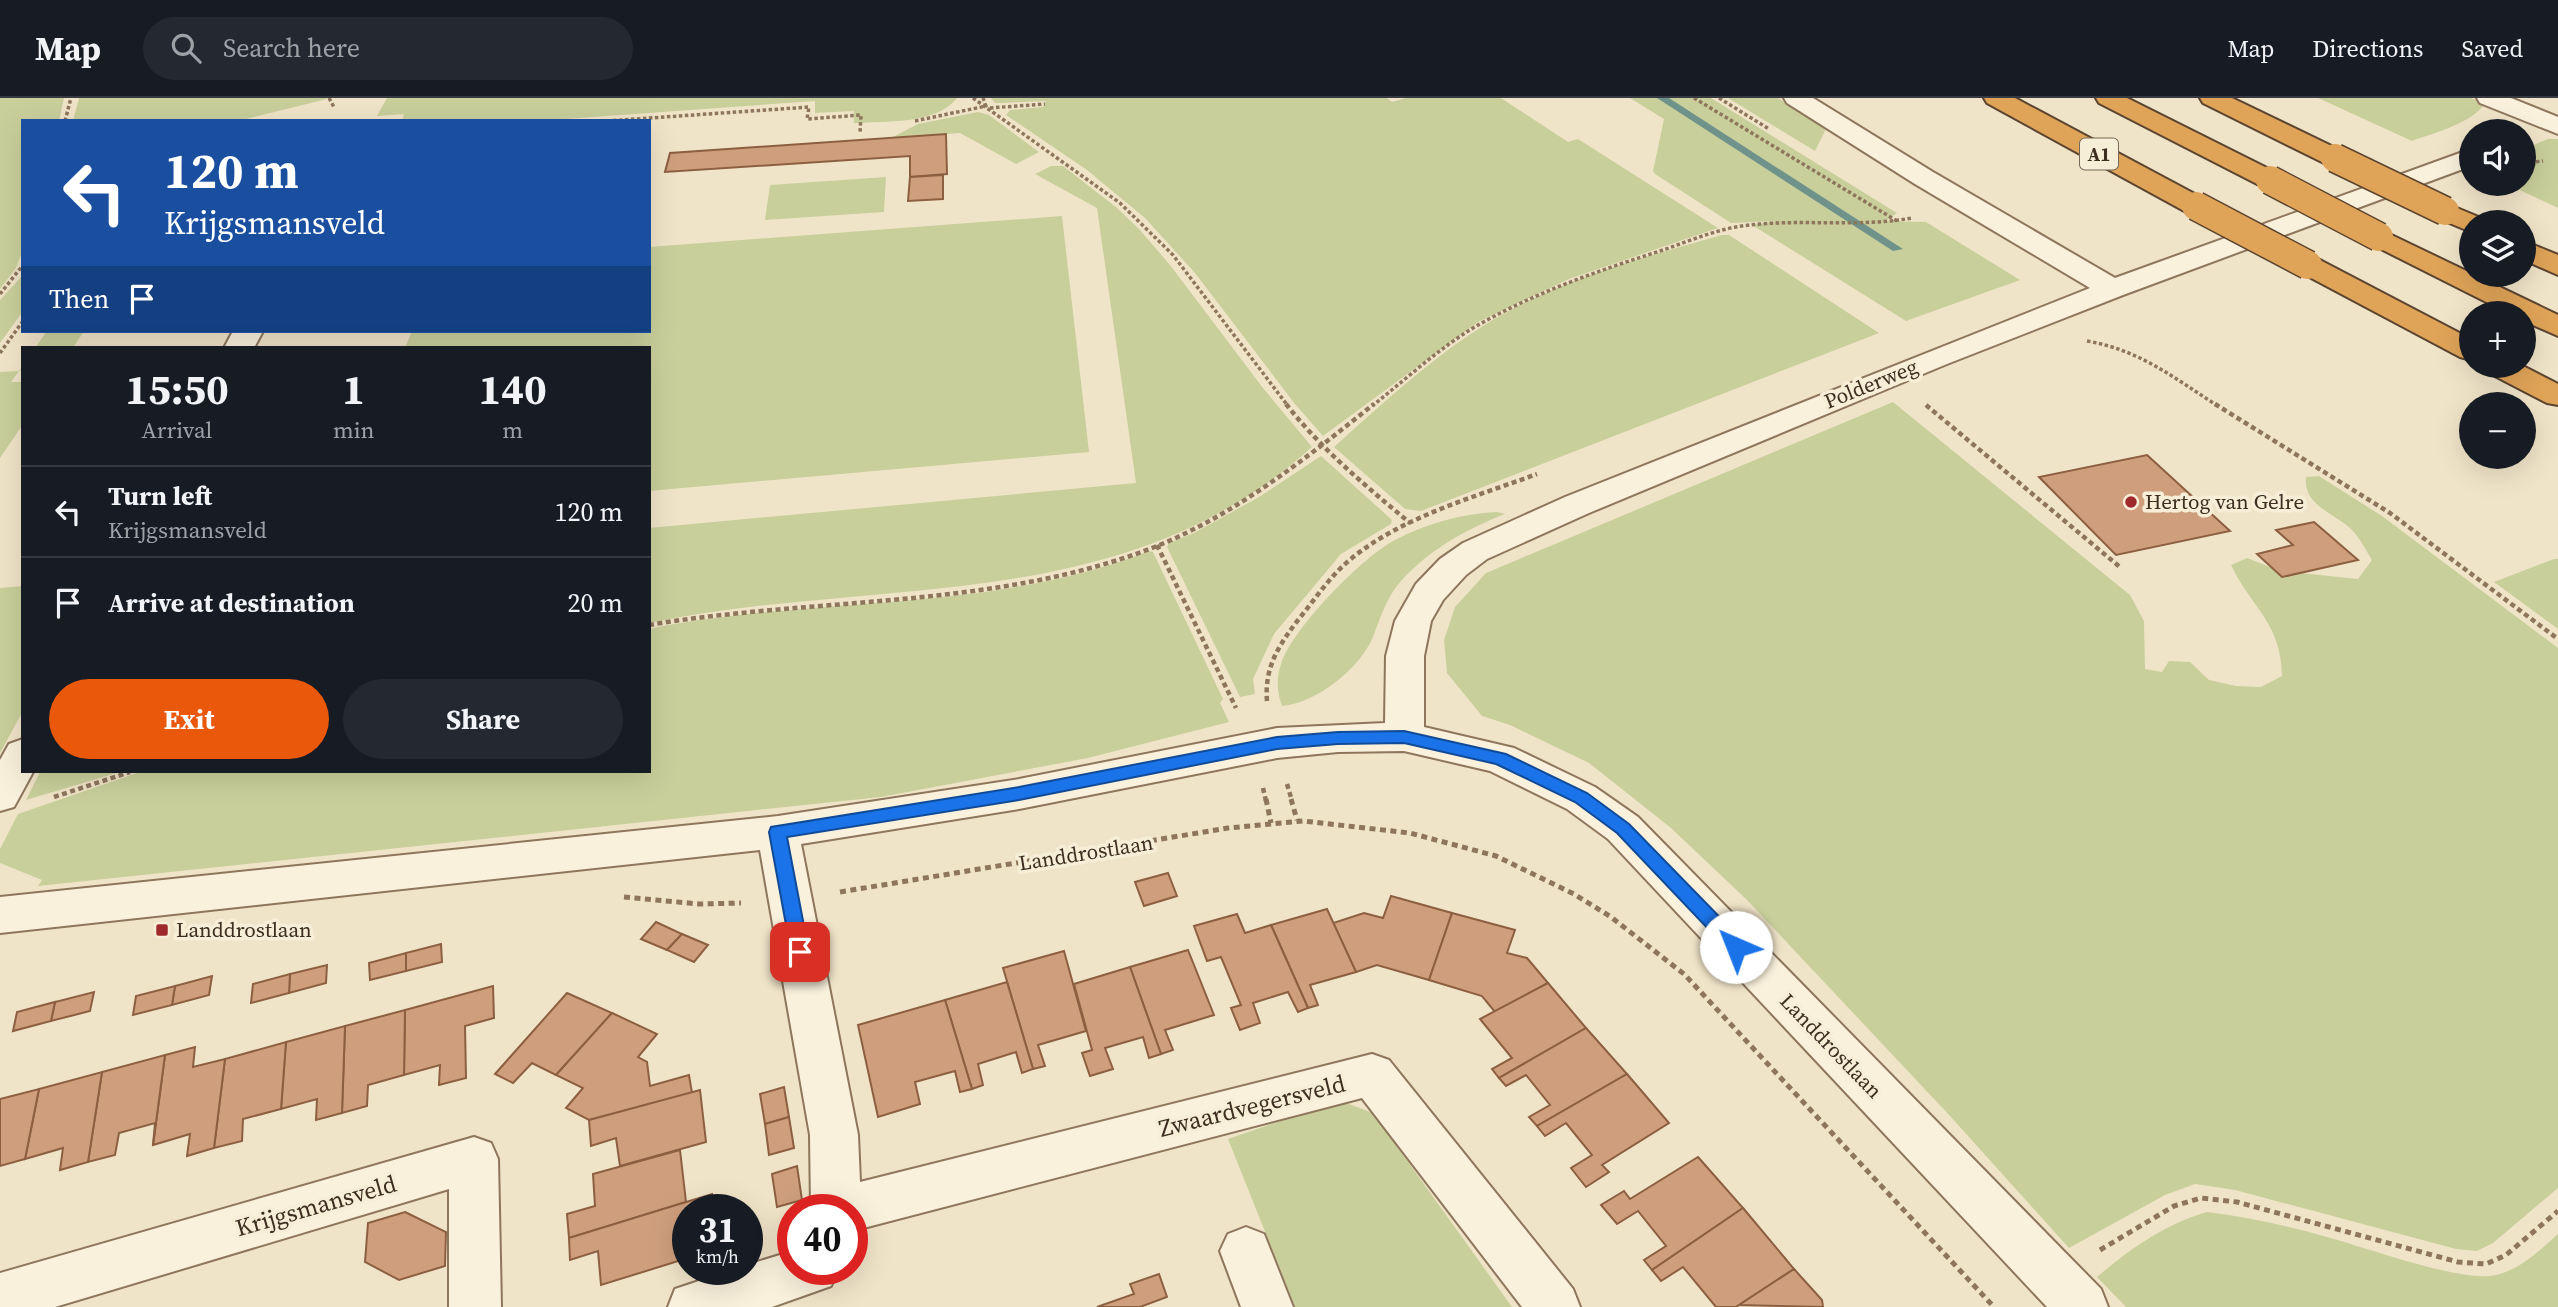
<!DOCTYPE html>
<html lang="en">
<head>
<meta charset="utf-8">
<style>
  :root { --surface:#171b24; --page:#242831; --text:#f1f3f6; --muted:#9ea1a6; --line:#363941; --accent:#ea580c }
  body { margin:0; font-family:"Source Serif 4",serif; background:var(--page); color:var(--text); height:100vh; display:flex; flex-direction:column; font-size:26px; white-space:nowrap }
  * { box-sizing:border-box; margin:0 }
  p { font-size:23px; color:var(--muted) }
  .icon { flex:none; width:38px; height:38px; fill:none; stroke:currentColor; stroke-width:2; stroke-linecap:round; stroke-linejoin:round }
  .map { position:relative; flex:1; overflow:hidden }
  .panel { position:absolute; left:21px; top:248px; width:630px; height:427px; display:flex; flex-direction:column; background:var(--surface); border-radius:0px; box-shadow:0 7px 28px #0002 }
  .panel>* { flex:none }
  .hud { position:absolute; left:21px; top:21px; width:630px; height:214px; border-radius:0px; box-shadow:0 7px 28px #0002; background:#1a4fa0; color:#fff; overflow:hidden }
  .fabs { position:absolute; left:2459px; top:21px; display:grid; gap:14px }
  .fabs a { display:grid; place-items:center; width:77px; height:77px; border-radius:50%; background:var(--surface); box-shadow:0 7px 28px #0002; font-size:35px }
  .speed { position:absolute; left:672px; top:1096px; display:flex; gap:14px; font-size:35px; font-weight:700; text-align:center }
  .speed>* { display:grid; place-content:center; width:91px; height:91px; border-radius:50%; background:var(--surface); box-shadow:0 7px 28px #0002; line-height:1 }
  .speed small { font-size:18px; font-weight:400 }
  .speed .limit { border:10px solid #d22; background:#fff; color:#111 }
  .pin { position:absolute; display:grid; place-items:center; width:60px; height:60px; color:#fff; margin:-30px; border-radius:14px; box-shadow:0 4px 10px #0006 }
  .me { position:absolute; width:77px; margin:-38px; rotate:316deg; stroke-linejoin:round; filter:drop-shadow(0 0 5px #0008) }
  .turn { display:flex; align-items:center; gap:24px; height:147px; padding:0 28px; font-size:32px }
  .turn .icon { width:91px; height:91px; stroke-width:2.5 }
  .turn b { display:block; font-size:49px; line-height:60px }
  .then { display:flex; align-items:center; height:66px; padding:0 28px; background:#0003; gap:14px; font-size:26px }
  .eta { display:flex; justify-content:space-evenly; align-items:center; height:119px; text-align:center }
  .eta b { font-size:42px; font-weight:700; line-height:49px }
  .cta { display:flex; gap:14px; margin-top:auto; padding:14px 28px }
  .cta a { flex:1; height:80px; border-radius:42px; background:var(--accent); color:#fff; font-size:28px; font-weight:700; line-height:80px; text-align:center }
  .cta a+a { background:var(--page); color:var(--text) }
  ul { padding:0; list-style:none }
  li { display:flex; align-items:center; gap:21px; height:91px; padding:0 28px; border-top:2px solid var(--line) }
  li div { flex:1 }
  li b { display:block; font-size:26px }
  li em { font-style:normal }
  header { display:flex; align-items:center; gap:42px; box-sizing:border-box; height:98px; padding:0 35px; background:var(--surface); border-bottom:2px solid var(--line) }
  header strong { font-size:33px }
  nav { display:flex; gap:38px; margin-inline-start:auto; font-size:24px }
  .search { width:490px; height:63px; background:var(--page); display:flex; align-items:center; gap:18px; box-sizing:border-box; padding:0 24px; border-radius:38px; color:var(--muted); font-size:26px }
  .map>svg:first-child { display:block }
  .green { fill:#c9cf9b }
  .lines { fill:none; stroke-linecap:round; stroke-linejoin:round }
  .stream { fill:#6f938a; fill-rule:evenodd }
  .building { fill:#cf9f7d; stroke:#8d5f41; stroke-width:2 }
  .minor-casing { stroke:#8d765c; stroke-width:4 }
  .highway-casing { stroke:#5b4430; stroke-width:4 }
  .path-far2 { stroke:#8d765c; stroke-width:3.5; stroke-dasharray:3.5 2.5; stroke-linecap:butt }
  .path-far1 { stroke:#8d765c; stroke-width:4.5; stroke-dasharray:5 3.5; stroke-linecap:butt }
  .path { stroke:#8d765c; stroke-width:5; stroke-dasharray:6 4.5; stroke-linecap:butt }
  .minor { fill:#faf1dc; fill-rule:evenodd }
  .highway { fill:#e0a458; fill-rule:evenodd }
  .highway-bridge-casing { stroke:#5b4430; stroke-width:31; stroke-linecap:butt }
  .highway-bridge { stroke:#e0a458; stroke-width:28 }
  .route { fill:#1a73e8; stroke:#114b97; stroke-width:2 }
  .poi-dot { fill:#9e2a2b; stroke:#f7eed8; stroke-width:2.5 }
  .labels { text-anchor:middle; stroke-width:7; stroke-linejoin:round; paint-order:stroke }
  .shield { fill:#f7eed8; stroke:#756857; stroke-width:2 }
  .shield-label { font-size:19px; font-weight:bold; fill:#3d2e20 }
  .street-label { font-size:21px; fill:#3d2e20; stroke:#f7eed8 }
  .poi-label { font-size:21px; fill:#3d2e20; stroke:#f7eed8; text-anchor:start }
  .near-street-label { font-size:24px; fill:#3d2e20; stroke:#f7eed8 }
</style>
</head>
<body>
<header>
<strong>Map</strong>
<div class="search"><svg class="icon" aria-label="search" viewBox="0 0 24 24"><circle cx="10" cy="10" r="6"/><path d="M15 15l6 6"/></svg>Search here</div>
<nav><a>Map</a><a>Directions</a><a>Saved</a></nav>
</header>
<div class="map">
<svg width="2558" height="1209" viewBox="0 0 2558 1209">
  <rect width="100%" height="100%" fill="#f0e4c8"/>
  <!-- green -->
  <g class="green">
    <path d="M0 0H64L59 23H23V151L16 170 0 191Z"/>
    <path d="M79 0H326L327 1 238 23H73Z"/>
    <path d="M387 0H957C936 27 885 23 854 25V13L815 15V3L537 23H402L404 16 377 18Z"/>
    <path d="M991 0H1387L1392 4 1406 0H1501L1568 44 1578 41 1718 130 1569 181 1478 224 1323 338 1295 306 1195 175 1145 120 1087 72 1006 17 1010 12 1043 9 1046 3 1000 5H995Z"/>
    <path d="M1630 0H1711L1897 115 1886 123 1926 124 2020 182 1906 223 1752 127 1776 123 1731 125 1655 76 1653 73 1664 21Z"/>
    <path d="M1728 0H1778L1826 31 1815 53Z"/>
    <path d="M2318 0H2471L2485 6C2468 27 2436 34 2412 43Z"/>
    <path d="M978 14 989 17 1039 54 1016 66 960 35 891 40 918 26Z"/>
    <path d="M2548 41H2558V110L2507 86H2524V51Z"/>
    <path d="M1051 68H1063L1116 109 1140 132 1170 167 1263 290 1312 349C1121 521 880 477 649 525V430L1136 385 1097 110 1035 76Z"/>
    <path d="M886 79 884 114 765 122 770 87Z"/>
    <path d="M1062 118 1089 354 649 393V250H405L412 233H649V149Z"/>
    <path d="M1722 137H1729L1879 235 1421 413 1405 411 1334 349C1382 306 1429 262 1483 228 1552 184 1643 159 1722 137Z"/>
    <path d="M23 177V213L0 245V202Z"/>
    <path d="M47 233H84L73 250H35Z"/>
    <path d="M23 268V272L19 273 11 284H23V326L0 360V274L19 273Z"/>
    <path d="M1893 304 2130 497 2144 523 2145 571 2162 574 2169 563 2190 564 2209 582 2236 588 2261 589 2282 578C2281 524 2252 511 2231 467L2247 460 2280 473 2358 481 2372 462C2366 452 2360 441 2353 433 2336 415 2303 409 2306 379L2319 378 2382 418 2558 550V1090L2493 1145 2477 1153 2456 1151 2235 1092 2195 1086 2165 1097 2069 1150 1950 1018 1747 802 1671 730 1589 665 1510 627 1482 618 1447 575 1444 542 1455 509 1486 475Z"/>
    <path d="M1321 358 1392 422 1391 426 1341 456 1274 536 1253 581 1255 596 1240 599 1167 449 1169 445 1194 435 1259 399Z"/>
    <path d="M1497 414 1505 416C1467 431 1430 451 1402 482 1387 498 1381 518 1373 539 1360 570 1317 605 1282 608 1277 594 1276 580 1281 566 1292 531 1362 459 1395 442 1427 425 1461 416 1497 414Z"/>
    <path d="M1149 453 1153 454 1223 601 1220 605 1229 624 1088 660 881 699 38 788 42 782 0 765V751L18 716 140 674H649V531C814 497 991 516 1149 453Z"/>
    <path d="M2554 461H2558V531L2494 484Z"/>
    <path d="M23 488V613L0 655V490Z"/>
    <path d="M40 674H120L26 702Z"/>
    <path d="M1346 1005 1373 1015 1512 1209H1295L1228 1041 1291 1019Z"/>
    <path d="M2207 1114C2250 1119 2292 1129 2334 1141 2370 1151 2463 1185 2496 1177 2521 1171 2539 1153 2558 1136V1209H2126L2097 1179C2130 1151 2165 1126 2207 1114Z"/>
  </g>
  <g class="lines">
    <!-- stream -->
    <path class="stream" d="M1657 0H1669L1903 151 1893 153Z"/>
  </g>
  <!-- building -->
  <g class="building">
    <path d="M946 36 947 76 910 79V58L665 74 670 55Z"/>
    <path d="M943 77V101L908 103 910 79Z"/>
    <path d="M2147 357 2230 433 2116 457 2039 379Z"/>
    <path d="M2314 424 2358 462 2282 479 2257 456 2293 447 2276 432Z"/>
    <path d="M1168 775 1177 798 1144 808 1135 784Z"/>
    <path d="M1391 798 1452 815 1429 882 1377 867 1356 874 1333 825 1364 815 1383 820Z"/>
    <path d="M1327 811 1356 874 1310 887 1318 907 1308 910 1271 827Z"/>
    <path d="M1452 815 1515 832 1507 855 1527 860 1548 885 1495 914 1482 898 1429 882Z"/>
    <path d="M1237 816 1245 835 1271 827 1308 910 1298 914 1288 894 1253 905 1260 925 1240 932 1231 910 1241 907 1221 859 1207 863 1194 828Z"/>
    <path d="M656 824 682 836 667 852 641 841Z"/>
    <path d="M682 836 708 847 694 864 667 852Z"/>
    <path d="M441 846 442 864 406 873V855Z"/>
    <path d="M1188 852 1214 917 1165 932 1173 952 1161 956 1130 869Z"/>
    <path d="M1064 853 1086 933 1038 947 1045 968 1033 971 1003 870Z"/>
    <path d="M406 855V873L370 882 369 865Z"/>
    <path d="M327 867 326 885 289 895 290 876Z"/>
    <path d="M1130 869 1161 956 1149 960 1143 939 1105 950 1113 971 1090 978 1082 955 1092 952 1074 886Z"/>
    <path d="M290 876 289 895 251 905 253 886Z"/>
    <path d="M212 878 209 897 172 907 175 888Z"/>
    <path d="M1007 884 1033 971 1022 975 1016 954 978 966 983 987 972 991 945 902Z"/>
    <path d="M1548 885 1586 930 1499 980 1492 971 1512 960 1480 921Z"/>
    <path d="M175 888 172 907 133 917 136 898Z"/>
    <path d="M493 888 494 920 465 928 466 980 439 987 440 967 404 977 405 912Z"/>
    <path d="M94 894 90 913 51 923 55 904Z"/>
    <path d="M567 895 612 915 556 977 532 965 513 985 495 976Z"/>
    <path d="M945 902 972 991 960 994 955 973 915 984 920 1006 878 1019 858 927Z"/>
    <path d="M55 904 51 923 13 933 17 914Z"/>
    <path d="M405 912 404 977 368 987 367 1008 342 1015 345 928Z"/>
    <path d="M612 915 657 936 638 959 647 964 650 988 689 977 692 995 589 1022 566 1010 583 990 556 977Z"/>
    <path d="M345 928 342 1015 316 1022 317 1001 281 1011 286 944Z"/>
    <path d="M1586 930 1627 976 1537 1028 1529 1019 1550 1007 1526 977 1506 988 1499 980Z"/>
    <path d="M286 944 281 1011 243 1021 242 1043 214 1050 225 961Z"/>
    <path d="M195 949 193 969 225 961 214 1050 187 1058 190 1036 153 1047 165 957Z"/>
    <path d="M165 957 153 1047 155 1025 119 1035 115 1057 88 1064 102 974Z"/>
    <path d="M102 974 88 1064 60 1072 63 1050 25 1061 39 991Z"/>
    <path d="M1627 976 1669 1025 1602 1067 1609 1074 1586 1089 1571 1070 1592 1057 1566 1025 1545 1038 1537 1028Z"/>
    <path d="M784 989 789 1019 765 1026 760 996Z"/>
    <path d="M39 991 25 1061 0 1068V1001Z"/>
    <path d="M700 992 706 1044 620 1068 616 1040 591 1048 589 1022Z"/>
    <path d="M789 1019 794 1050 769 1057 765 1026Z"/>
    <path d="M680 1052 686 1104 569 1140 567 1116 595 1108 593 1076Z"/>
    <path d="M1698 1059 1743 1110 1652 1172 1644 1162 1666 1148 1638 1113 1617 1126 1601 1107 1624 1093 1630 1101Z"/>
    <path d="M797 1068 802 1102 777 1109 772 1076Z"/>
    <path d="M712 1096 714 1111H688V1160L601 1187 598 1153 570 1162 569 1140Z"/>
    <path d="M1743 1110 1794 1171 1736 1209H1716L1683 1169 1661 1183 1652 1172Z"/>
    <path d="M405 1114 446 1134 445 1168 399 1182 365 1164 368 1125Z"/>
    <path d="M1794 1171 1822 1202 1823 1209 1739 1207Z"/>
    <path d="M1159 1176 1167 1199 1140 1209H1097L1134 1196 1130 1186Z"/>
  </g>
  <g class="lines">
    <!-- minor casing -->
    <g class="minor-casing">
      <g id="minor">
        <path d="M1784 0H1813L1933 74 2115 180 2471 51V68L2123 197 1947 266 1589 415 1487 461 1466 477 1443 502 1431 523 1424 558V629L1514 650 1595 689 1638 719 2101 1191 2108 1209H2047L1608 741 1567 711 1490 673 1404 653 1338 654 1277 660 1019 711 801 746 858 1037 860 1084 1372 956 1389 962 1573 1191 1580 1209H1522L1362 1000 852 1133V1111H811L810 1037 760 752 0 835V799L778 718 1019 681 1277 630 1385 625 1386 558 1395 523 1416 486 1440 461 1463 445 1565 399 2090 190 1915 86 1787 5Z"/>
        <path d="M2477 0H2511L2558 19V36L2480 5Z"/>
        <path d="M233 233H263L254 250H224Z"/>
        <path d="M23 641V674H33L14 709 0 713V662L9 646Z"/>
        <path d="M474 1039 491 1045 498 1061 501 1209H449V1091L55 1209H0V1175Z"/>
        <path d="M1246 1129 1264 1136 1293 1209H1241L1220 1153 1228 1136Z"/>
        <path d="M793 1153V1171H839L831 1188 772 1209H668L675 1191 735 1171H747V1167Z"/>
      </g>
    </g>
    <!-- highway casing -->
    <g class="highway-casing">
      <g id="highway">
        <path d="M1984 0H2015L2206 102 2210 108 2206 114 2196 116 2186 114 1987 5Z"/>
        <path d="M2096 0H2127L2279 76 2283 82 2279 88 2270 90 2261 88 2099 5Z"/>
        <path d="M2200 0H2232L2344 54 2348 60 2344 66 2335 68 2326 66 2203 5Z"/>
        <path d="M2445 105 2481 120 2484 124H2471V134L2435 119 2431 113 2435 107Z"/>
        <path d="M2379 131 2558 217V238L2524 223V215H2508L2369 145 2365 139 2369 133Z"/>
        <path d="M2524 143 2558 157V177L2524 162Z"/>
        <path d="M2308 158 2318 161 2471 241V262L2460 259 2298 173 2294 167 2298 161Z"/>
        <path d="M2485 268H2523L2558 286V307L2547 305 2489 275Z"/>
      </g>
    </g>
    <!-- path-far2 -->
    <g class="path-far2">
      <path d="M329 0 334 9"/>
      <path d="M973 0 1120 105 1173 157 1288 308"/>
      <path d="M1694 0 1897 123"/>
      <path d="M1719 0 1769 31"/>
      <path d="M990 10 1045 6"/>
      <path d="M65 23 71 0"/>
      <path d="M607 23 809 9 807 21 861 17 860 35"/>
      <path d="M915 23 986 8 983 0"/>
      <path d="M2524 65 2543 63"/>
      <path d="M0 196 23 167"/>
      <path d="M2087 243C2140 252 2174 280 2218 308"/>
      <path d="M0 255 23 223"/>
      <path d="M1372 308C1405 282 1437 252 1473 230 1531 196 1597 173 1660 153 1687 144 1714 132 1742 128 1798 120 1855 130 1912 120"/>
    </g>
    <!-- path-far1 -->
    <g class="path-far1">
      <path d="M1286 306C1322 352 1366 388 1410 425"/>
      <path d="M2215 306 2390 415 2558 541"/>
      <path d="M1926 307 2121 470"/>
      <path d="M1157 447 1236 610"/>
      <path d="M649 527C815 499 994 511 1152 450 1234 418 1305 361 1374 306"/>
      <path d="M1267 603C1264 567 1281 544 1302 517 1318 497 1332 476 1352 460 1404 418 1475 399 1537 376"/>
      <path d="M1287 686 1292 703"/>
      <path d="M1263 690 1266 703"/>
      <path d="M54 699 130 674"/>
    </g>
    <!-- path -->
    <g class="path">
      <path d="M1266 701 1271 725"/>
      <path d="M1291 701 1297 722"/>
      <path d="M840 794 1228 730 1303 723 1410 735 1496 758 1574 796 1611 819 1684 876 1994 1209"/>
      <path d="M624 799 699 806 741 805"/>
      <path d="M2100 1152 2174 1108 2201 1100 2237 1104 2458 1164 2486 1166 2506 1157 2558 1113"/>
    </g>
    <!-- minor -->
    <use href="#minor" class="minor"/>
    <!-- highway -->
    <use href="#highway" class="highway"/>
    <!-- highway-bridge casing -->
    <g class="highway-bridge-casing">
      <g id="highway-bridge">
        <path d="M2335 60 2445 113"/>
        <path d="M2270 82 2379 139"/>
        <path d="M2196 108 2308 167"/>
      </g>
    </g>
    <!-- highway-bridge -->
    <use href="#highway-bridge" class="highway-bridge"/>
  </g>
  <!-- route -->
  <path class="route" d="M1404 633 1506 656 1587 695 1629 726 1743 843 1745 849 1743 854 1736 856 1730 854 1617 735 1575 704 1496 666 1404 645 1338 646 1277 651 1019 702 787 739 809 854 806 860 800 862 793 860 791 854 769 734 771 729 1019 689 1277 639 1338 634Z"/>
  <!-- markers -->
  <g class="poi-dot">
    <circle cx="2131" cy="404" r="7"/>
    <rect x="155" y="825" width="14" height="14" rx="3.5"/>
  </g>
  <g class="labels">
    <!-- shield labels -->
    <rect class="shield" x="2080" y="40.5" width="38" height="31" rx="5"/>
    <g class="shield-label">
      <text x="2099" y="63">A1</text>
    </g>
    <!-- street labels -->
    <g class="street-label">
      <text transform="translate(1871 286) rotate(-22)" y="7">Polderweg</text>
      <text transform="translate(1086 755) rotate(-9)" y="7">Landdrostlaan</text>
      <text transform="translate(1831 948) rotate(46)" y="7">Landdrostlaan</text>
    </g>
    <!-- poi labels -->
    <g class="poi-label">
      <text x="2145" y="411">Hertog van Gelre</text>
      <text x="176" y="839">Landdrostlaan</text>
    </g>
    <!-- near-street labels -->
    <g class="near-street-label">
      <text transform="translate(1252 1008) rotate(-14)" y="8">Zwaardvegersveld</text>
      <text transform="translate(316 1108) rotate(-16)" y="8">Krijgsmansveld</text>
    </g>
  </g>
</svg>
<div class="fabs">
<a><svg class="icon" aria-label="sound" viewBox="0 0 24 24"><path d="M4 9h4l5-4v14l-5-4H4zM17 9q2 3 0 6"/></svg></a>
<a><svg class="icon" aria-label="layers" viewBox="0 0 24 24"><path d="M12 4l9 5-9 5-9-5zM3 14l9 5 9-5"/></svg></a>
<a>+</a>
<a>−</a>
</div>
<div class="speed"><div>31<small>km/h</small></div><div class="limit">40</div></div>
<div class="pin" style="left:800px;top:854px;background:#d93025"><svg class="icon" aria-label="arrive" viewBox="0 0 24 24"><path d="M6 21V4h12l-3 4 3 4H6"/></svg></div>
<svg class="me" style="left:1736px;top:849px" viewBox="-20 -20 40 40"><circle r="19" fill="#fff"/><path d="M0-13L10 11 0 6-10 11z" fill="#1a73e8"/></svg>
<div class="hud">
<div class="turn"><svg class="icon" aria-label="left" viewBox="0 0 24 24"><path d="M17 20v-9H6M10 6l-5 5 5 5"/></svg><div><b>120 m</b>Krijgsmansveld</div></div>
<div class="then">Then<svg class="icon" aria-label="arrive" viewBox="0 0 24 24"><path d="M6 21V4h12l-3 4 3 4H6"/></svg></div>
</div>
<section class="panel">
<div class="eta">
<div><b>15:50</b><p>Arrival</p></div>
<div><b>1</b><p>min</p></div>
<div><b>140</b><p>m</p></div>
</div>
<ul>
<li><svg class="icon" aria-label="left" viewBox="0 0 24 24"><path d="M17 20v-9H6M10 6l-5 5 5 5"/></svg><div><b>Turn left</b><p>Krijgsmansveld</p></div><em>120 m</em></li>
<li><svg class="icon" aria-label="arrive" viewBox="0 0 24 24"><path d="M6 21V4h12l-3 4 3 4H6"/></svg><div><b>Arrive at destination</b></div><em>20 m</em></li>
</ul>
<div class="cta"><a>Exit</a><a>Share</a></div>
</section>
</div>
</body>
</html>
